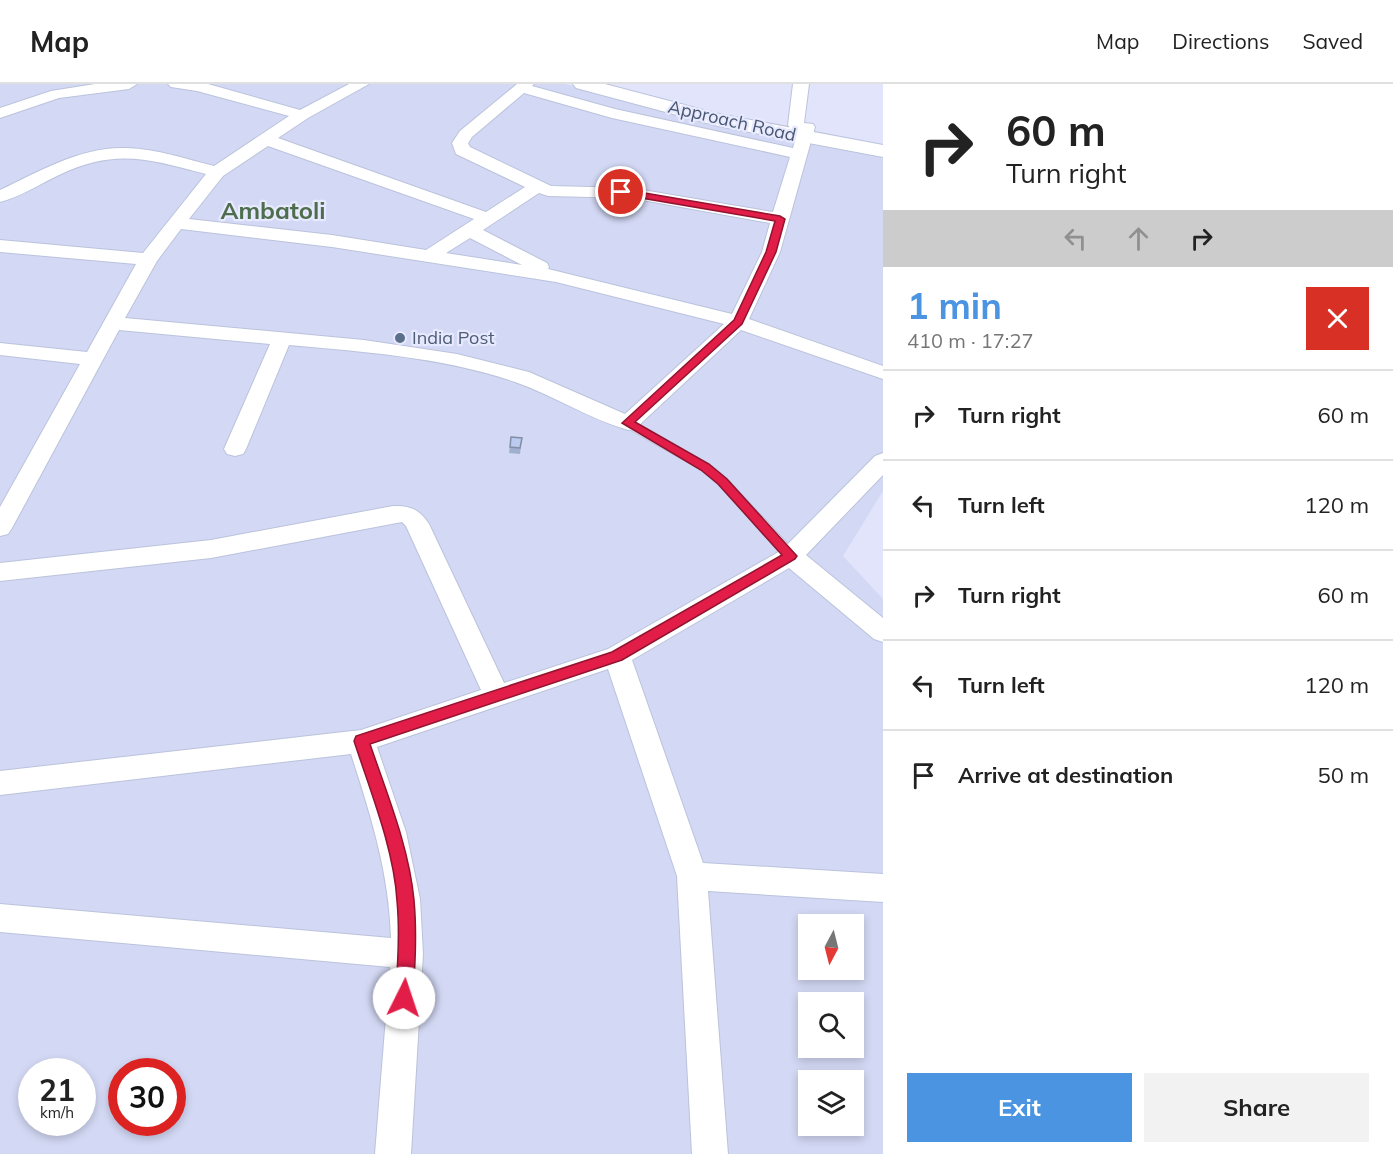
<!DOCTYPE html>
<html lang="en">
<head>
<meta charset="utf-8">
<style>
  :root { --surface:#fff; --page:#f2f2f2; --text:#222; --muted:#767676; --line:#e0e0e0; --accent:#4a94e1 }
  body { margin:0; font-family:Mulish,sans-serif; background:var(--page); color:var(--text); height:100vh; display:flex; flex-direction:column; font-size:22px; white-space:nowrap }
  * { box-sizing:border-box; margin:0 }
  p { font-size:20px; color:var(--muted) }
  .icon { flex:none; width:33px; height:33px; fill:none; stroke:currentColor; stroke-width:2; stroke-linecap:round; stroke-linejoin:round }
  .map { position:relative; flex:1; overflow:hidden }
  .sheet { display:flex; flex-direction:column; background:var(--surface); width:510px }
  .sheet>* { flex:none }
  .top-card { background:#fff; color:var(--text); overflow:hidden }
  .needle { width:39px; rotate:187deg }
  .buttons { position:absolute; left:798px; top:830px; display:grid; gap:12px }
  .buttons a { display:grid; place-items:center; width:66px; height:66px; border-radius:0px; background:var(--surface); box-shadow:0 3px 9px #0003; font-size:30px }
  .speed { position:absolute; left:18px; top:974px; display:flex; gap:12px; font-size:30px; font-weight:700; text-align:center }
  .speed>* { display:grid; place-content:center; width:78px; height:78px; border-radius:50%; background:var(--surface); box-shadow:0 3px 9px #0003; line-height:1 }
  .speed small { font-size:15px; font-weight:400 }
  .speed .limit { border:9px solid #d22; background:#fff; color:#111 }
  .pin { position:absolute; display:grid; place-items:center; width:51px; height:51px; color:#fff; margin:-26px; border:3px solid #fff; border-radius:50%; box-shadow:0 2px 6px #0007 }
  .me { position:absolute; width:66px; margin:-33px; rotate:4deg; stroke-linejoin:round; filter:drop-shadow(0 0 4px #0008) }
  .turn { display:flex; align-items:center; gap:21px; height:126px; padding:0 24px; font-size:27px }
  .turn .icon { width:78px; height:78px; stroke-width:2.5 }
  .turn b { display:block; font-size:42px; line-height:51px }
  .lanes { display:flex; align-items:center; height:57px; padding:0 24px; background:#0003; justify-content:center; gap:30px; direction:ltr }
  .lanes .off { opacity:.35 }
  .round { display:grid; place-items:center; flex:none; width:63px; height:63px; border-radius:0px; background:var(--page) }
  .summary { display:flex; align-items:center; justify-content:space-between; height:102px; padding:0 24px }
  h1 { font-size:36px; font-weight:700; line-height:45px; color:var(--accent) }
  .cta { display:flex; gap:12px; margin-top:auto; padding:12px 24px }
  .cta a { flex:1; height:69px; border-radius:0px; background:var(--accent); color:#fff; font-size:24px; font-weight:700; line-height:69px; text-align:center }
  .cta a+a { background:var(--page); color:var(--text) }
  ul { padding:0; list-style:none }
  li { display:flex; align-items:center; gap:18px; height:90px; padding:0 24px; border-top:2px solid var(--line) }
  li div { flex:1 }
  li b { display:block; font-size:22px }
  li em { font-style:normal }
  header { display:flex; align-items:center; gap:36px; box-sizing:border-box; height:84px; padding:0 30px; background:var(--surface); border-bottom:2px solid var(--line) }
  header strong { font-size:28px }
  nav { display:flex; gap:33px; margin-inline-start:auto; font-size:21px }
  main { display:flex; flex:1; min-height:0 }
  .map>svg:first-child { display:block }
  .residential { fill:#d3d8f4; fill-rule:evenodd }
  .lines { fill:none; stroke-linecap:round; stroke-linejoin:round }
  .service-casing { stroke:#bbc3dc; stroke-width:2 }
  .minor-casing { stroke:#bbc3dc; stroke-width:2 }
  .tertiary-casing { stroke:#bbc3dc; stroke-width:2 }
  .service { fill:#fff; fill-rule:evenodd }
  .minor { fill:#fff; fill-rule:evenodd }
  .tertiary { fill:#fff; fill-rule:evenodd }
  .wall { fill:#a0afce }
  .building { fill:#bacbef; stroke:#828ea7; stroke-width:1.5 }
  .route { fill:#e11d48; stroke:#92132f; stroke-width:1.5 }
  .service-dot { fill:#5c6f8a; stroke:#e7e9fe; stroke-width:2 }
  .labels { text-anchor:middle; stroke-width:4.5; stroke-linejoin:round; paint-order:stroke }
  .far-street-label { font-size:18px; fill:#495771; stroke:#e7e9fe }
  .far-service-label { font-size:18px; fill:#4e5e75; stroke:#e7e9fe; text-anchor:start }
  .far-district-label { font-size:24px; font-weight:bold; fill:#4d6d4c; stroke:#e7e9fe }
</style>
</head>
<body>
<header>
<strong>Map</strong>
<nav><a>Map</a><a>Directions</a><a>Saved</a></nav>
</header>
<main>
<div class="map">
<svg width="883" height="1070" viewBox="0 0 883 1070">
  <rect width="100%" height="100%" fill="#e1e4fb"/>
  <!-- residential -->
  <path class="residential" d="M0 0H565L727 41 883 68V407L843 472 883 515V1070H0ZM808 840H854V885H808ZM808 918H854V963H808ZM32 987H82V1038H32ZM122 987H172V1038H122ZM808 996H854V1041H808Z"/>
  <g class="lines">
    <!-- service casing -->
    <g class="service-casing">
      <path id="service" d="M628 335 709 380 726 394 796 469 797 472 796 475H786L718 400 701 386 624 342 622 339Z"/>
    </g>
    <!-- minor casing -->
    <g class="minor-casing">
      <g id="minor">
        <path d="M95 0H137L129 5 59 14 0 34V24L51 7Z"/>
        <path d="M168 0H208L300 26 349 0H369L308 34 278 54 486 128 525 103 456 70 452 59 460 47 517 0H534L532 2 615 25 793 64 798 45 790 44 788 41 793 0H809L804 39 813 40 815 43 780 168 749 235 883 282V295L741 246 636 344 628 346C589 335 553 311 515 298 443 273 364 268 289 261L246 365 243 370 235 372 227 370 224 365 270 260 119 246 12 444 8 450 0 452V423L80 280 0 271V259L87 268 136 180 0 168V156L143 169 206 90C148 75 116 64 59 91 40 100 20 113 0 118V106C40 87 82 62 127 64 157 65 186 75 214 82L289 32 197 7 171 3ZM524 9 612 34 790 73 773 128 631 104 551 102 470 63 468 59 472 53ZM268 62 474 135 426 166 332 151 189 135 223 92ZM539 109 548 112 631 114 770 139 762 168 732 230 548 185 549 183 547 179 483 146ZM181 145 332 163 556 198 724 240 625 330 529 288 457 270 364 256 125 234 157 177ZM470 154 522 181 446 169Z"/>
        <path d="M883 369V391L806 471 883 534V558L874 555 789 484 632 576 703 779 883 790V818L708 807 728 1070H692L677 792 608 585 377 663 406 748 420 815 423 870 411 1070H375L390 883 0 848V820L391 854C389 788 371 732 351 670L0 711V687L361 646 481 606 406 442 402 438 211 474 0 497V479L211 456 393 422C410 421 420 426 429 440L504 599 608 565 782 466 875 372Z"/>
      </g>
    </g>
    <!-- tertiary casing -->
    <g class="tertiary-casing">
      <path id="tertiary" d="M573 0H605L719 30 883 61V73L718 42 576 4Z"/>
    </g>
    <!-- service -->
    <use href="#service" class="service"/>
    <!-- minor -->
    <use href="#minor" class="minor"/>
    <!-- tertiary -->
    <use href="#tertiary" class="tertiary"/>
  </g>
  <!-- wall -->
  <path class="wall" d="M511 353 522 354 520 370 509 369Z"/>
  <!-- building -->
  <path class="building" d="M511 353 522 354 520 364 510 363Z"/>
  <!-- route -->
  <path class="route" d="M621 105 780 132 785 135 776 168 742 240 635 338 709 380 727 395 797 472 795 475 622 576 370 660C387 710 409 763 414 816 417 849 415 882 413 914L410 920 404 923 398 920 395 914C398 882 400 849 397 817 394 765 370 706 354 657L356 652 612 568 782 471 718 400 701 386 622 339 734 236 766 168 775 137 618 110V106Z"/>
  <!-- markers -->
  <circle class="service-dot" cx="400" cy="254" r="6"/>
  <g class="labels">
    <!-- far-street labels -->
    <g class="far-street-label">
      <text transform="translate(732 37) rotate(13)" y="6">Approach Road</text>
    </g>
    <!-- far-service labels -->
    <g class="far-service-label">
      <text x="412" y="260">India Post</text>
    </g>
    <!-- far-district labels -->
    <g class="far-district-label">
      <text x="273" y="135">Ambatoli</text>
    </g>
  </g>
</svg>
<div class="buttons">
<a><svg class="needle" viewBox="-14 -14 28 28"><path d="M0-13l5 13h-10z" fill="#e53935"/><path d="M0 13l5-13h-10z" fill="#767676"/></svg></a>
<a><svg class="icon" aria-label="search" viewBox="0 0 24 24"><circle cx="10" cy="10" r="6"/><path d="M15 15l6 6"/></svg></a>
<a><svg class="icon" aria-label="layers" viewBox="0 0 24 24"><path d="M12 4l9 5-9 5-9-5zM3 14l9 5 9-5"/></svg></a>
</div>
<div class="speed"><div>21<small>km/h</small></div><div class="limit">30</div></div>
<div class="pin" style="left:621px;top:108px;background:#d93025"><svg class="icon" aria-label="arrive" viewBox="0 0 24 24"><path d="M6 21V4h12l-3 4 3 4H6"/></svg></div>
<svg class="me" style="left:404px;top:914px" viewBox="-20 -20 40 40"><circle r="19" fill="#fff"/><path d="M0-13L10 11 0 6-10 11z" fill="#e11d48"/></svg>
</div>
<section class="sheet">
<div class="top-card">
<div class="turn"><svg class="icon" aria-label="right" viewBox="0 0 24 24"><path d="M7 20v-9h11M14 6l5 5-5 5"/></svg><div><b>60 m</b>Turn right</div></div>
<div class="lanes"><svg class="icon off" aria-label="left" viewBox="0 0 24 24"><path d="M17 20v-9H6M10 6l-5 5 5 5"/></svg><svg class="icon off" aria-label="ahead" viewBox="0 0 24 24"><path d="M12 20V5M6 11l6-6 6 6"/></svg><svg class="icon" aria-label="right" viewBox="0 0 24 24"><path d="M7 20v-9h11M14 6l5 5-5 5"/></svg></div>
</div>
<div class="summary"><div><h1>1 min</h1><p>410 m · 17:27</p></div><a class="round" style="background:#d93025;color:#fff"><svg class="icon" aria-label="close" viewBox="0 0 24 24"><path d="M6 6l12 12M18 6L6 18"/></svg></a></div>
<ul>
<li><svg class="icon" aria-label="right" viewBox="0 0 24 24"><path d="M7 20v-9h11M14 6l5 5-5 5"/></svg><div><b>Turn right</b></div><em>60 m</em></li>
<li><svg class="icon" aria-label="left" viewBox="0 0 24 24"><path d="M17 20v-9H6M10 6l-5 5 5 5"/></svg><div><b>Turn left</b></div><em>120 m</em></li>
<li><svg class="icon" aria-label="right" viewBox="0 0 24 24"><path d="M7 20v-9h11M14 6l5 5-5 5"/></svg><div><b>Turn right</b></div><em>60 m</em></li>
<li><svg class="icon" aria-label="left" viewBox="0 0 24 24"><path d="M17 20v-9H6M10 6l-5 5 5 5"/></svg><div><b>Turn left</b></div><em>120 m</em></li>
<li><svg class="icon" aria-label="arrive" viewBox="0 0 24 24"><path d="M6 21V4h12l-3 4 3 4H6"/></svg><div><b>Arrive at destination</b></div><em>50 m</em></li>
</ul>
<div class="cta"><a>Exit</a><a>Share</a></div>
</section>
</main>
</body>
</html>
